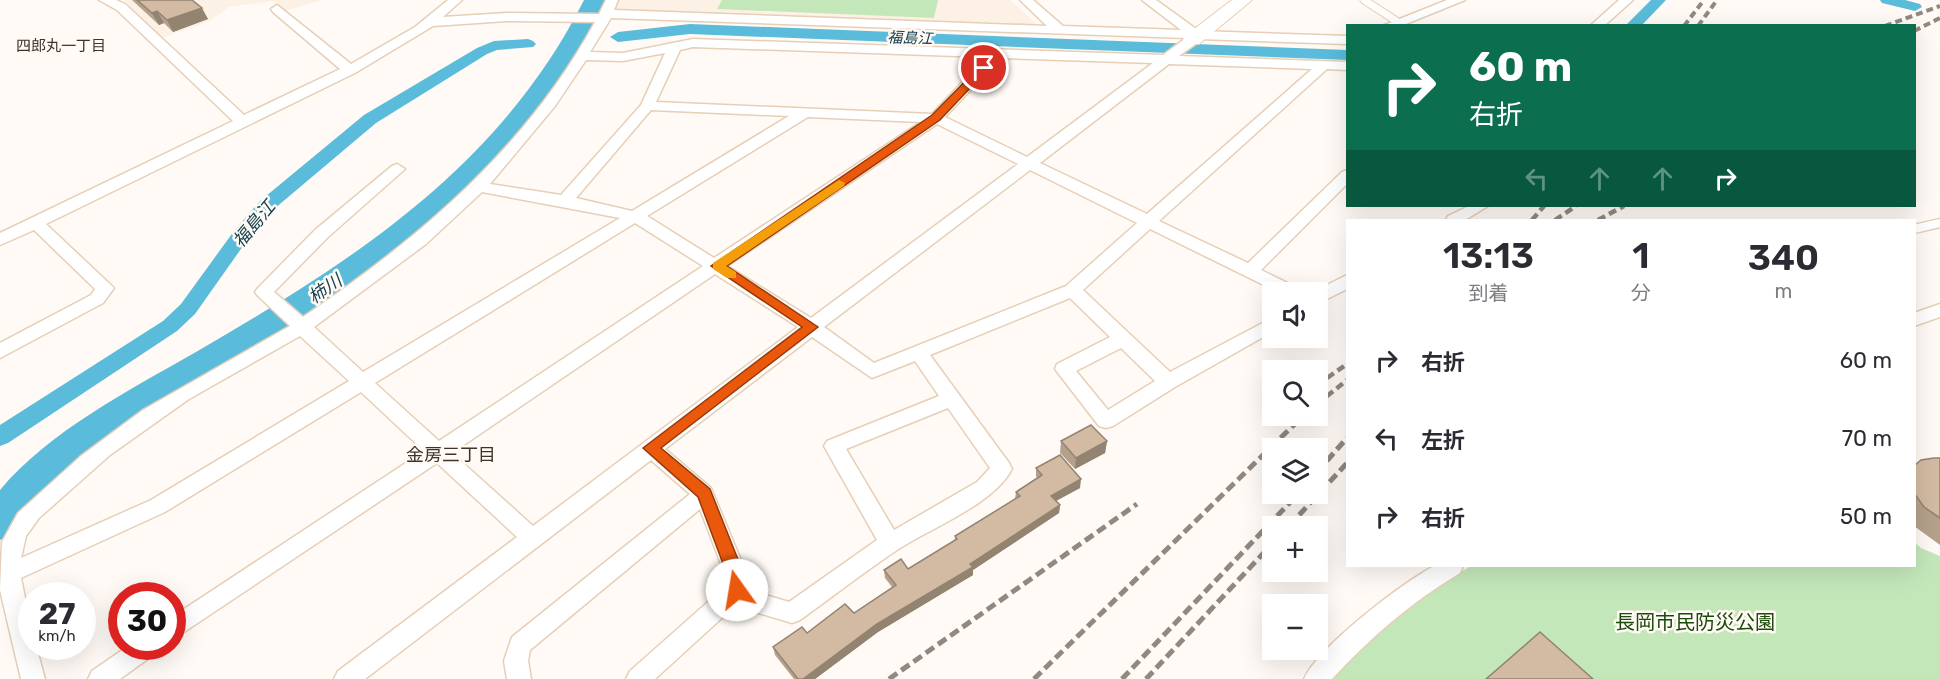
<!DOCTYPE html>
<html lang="ja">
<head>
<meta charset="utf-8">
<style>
  :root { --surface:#fff; --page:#f2f2f3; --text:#2b2b33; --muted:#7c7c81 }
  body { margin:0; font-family:Rubik,"Noto Sans JP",sans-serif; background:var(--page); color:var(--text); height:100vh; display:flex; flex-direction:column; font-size:22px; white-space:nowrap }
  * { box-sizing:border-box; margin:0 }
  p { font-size:20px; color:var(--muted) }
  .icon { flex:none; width:33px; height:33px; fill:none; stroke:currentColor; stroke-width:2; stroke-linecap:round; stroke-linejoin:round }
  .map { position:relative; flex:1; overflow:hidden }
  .drawer { position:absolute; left:1346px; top:219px; width:570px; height:348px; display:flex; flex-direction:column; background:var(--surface); border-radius:0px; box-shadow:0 6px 24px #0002 }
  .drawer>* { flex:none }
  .banner { position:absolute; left:1346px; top:24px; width:570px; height:183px; border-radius:0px; box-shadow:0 6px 24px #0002; background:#0b6e4f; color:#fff; overflow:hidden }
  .fabs { position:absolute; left:1262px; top:282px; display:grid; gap:12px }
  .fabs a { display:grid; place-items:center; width:66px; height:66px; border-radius:0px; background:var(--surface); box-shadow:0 6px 24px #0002; font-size:30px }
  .speed { position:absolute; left:18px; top:582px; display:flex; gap:12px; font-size:30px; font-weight:700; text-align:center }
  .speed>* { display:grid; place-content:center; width:78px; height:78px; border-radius:50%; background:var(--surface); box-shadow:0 6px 24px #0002; line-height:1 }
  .speed small { font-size:15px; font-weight:400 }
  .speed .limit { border:9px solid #d22; background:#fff; color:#111 }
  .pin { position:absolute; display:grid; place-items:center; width:51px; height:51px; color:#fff; margin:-26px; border:3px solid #fff; border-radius:50%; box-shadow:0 2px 6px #0007 }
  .me { position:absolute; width:66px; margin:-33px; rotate:347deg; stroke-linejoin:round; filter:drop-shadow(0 0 4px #0008) }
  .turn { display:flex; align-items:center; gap:21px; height:126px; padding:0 24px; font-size:27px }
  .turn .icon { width:78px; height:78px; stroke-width:2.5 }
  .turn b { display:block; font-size:42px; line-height:51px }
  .lanes { display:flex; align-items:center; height:57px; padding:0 24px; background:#0003; justify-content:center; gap:30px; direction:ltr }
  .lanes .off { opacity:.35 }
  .eta { display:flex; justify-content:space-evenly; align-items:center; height:102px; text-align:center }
  .eta b { font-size:36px; font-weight:600; line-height:42px }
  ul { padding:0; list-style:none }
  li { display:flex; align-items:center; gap:18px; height:78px; padding:0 24px }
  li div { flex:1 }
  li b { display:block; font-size:22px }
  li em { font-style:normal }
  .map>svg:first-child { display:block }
  .built { fill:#fdf1e5 }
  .green { fill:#c4e7ba }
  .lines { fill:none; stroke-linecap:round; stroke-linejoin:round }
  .canal { fill:#5abcda; fill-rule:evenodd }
  .river { fill:#5abcda; fill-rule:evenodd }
  .lane-far1-casing { stroke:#e6cfb6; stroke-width:9 }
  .lane-casing { stroke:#e6cfb6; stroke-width:11 }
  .street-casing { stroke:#e6cfb6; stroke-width:3 }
  .secondary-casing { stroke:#e6cfb6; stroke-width:2 }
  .lane-far1 { stroke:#fff; stroke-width:7 }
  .lane { stroke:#fff; stroke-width:8 }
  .street { fill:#fff; fill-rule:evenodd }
  .secondary { fill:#fff; fill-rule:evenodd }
  .rail-far2 { stroke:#908981; stroke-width:4; stroke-dasharray:7 4; stroke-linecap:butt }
  .rail-far1 { stroke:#908981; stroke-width:4.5; stroke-dasharray:8 4.5; stroke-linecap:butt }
  .rail { stroke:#908981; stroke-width:5; stroke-dasharray:10 5; stroke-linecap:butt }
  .wall { fill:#b5a18b }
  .shaded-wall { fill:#938371 }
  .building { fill:#d2bba2; stroke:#938371; stroke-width:1.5 }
  .route { fill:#ea580c; stroke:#983908; stroke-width:1.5 }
  .slow { fill:#f59e0b }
  .labels { text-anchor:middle; stroke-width:5; stroke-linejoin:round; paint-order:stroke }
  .far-water-label { font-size:15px; font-style:italic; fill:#15414e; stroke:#fffaf5 }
  .far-neighbourhood-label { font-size:15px; fill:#3c3329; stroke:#fffaf5 }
  .water-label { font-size:18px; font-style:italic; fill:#15414e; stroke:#fffaf5 }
  .neighbourhood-label { font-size:18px; fill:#3c3329; stroke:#fffaf5 }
  .near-park-label { font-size:20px; fill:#1c4a0a; stroke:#fffaf5 }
</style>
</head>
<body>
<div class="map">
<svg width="1940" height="679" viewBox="0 0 1940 679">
  <rect width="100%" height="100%" fill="#fffaf5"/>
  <!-- built -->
  <g class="built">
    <path d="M124 0H323L285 11 273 1 229 7 210 21 162 38Z"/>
    <path d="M611 0H1010L1038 25 606 10Z"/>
  </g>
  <!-- green -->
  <g class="green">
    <path d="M722 0H938L934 18 717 9Z"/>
    <path d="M1914 542 1921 548 1940 556V679H1332L1376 631 1422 595 1471 566H1914Z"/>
  </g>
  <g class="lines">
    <!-- canal -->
    <g class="canal">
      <path d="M1651 0H1666L1641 26H1625Z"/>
      <path d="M1880 0H1905L1920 4 1922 7 1915 11 1882 3Z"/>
      <path d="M690 24 1347 50V60L690 34 618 42 610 37 618 32Z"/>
      <path d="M528 39 533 41 536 44 533 47 497 50 487 54 376 123 274 209 248 239 195 314 177 331 8 443 0 446V425L163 321 181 304 234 231 260 201 364 115 477 48 494 41Z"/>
    </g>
    <!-- river -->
    <path class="river" d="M584 0H610C546 136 432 241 307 321 240 363 171 400 107 446 89 460 71 474 55 489 37 507 24 532 0 540V490C48 432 131 389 196 352 353 261 500 167 584 0Z"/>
    <!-- lane-far1 casing -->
    <g class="lane-far1-casing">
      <path id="lane-far1" d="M1364 0 1398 22"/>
    </g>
    <!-- lane casing -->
    <g class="lane-casing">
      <path id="lane" d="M1914 229 1940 223"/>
    </g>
    <!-- street casing -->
    <g class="street-casing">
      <g id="street">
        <path d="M99 0H116L125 4 244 115 340 69 273 12 271 9 277 5 351 64 415 27 448 0H462L443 17 507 13 599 14 606 0H618L614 10 1047 26 1020 0H1033L1063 26 1181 30 1142 0H1156L1199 31 1347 36V44L1198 39 1197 43 1179 56 1347 62V70L1327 69 1159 221 1248 263 1342 172 1347 170V184L1261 270 1298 288 1300 292H1278L1150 229 1083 290 1170 372 1272 318V332L1175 387 1113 426 1106 428 1099 426 1055 369 1057 364 1110 337 1070 298 930 355 1009 463 1012 469C993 505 930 528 897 550 864 572 832 597 800 620L792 623 735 606 655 679H626L630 671 726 586V577L700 509 530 650 528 661 531 679H507L504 661 512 637 690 494 651 460 365 679H334L338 671 517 537 437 463 172 640V617L424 451 361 392 165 512 21 578 32 632V646H36L45 679H21L0 590 2 542 18 513 81 456 143 410 290 326 258 296 255 292 258 288 315 230 392 166 397 164 405 169 327 238 274 292 303 317C420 238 527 147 595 22L507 21 433 26 355 73 46 224 114 288 103 303 0 358V343L91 295 95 289 34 230 0 245V233L233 121 117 10ZM611 18 1186 38 1163 55 693 39 623 53 590 52ZM693 47 986 57 932 114 656 102 680 50ZM665 53 641 105 561 195 490 184 555 106 586 60 623 61ZM1001 58 1153 63 1027 157 945 117ZM1169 64 1312 69 1147 214 1040 163ZM651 110 789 116 632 211 576 198ZM808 117 921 122 714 258 647 216ZM937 124 1018 164 811 318 727 266ZM1030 170 1137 223 1066 286 874 363 824 327ZM482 192 620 218 363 372 314 327 426 244ZM635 223 703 266 439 441 375 383ZM715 274 798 327 533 526 452 453ZM300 336 349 381 151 500 21 558 26 536 39 518 110 455 189 399ZM812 337 872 378 915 361 939 396 827 441 824 446 877 540 789 602 748 590V577L711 488 665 449ZM1121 348 1155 381 1108 410 1076 371ZM948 408 990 468 977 482 894 530 846 449Z"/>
        <path d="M1447 0H1465L1401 26H1382Z"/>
        <path d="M1619 0H1633L1604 26H1590Z"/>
        <path d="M1469 206H1488L1465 220H1446L1448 216Z"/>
        <path d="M1347 275V289L1317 304V292H1313Z"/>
        <path d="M1940 304V317L1914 326V313Z"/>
        <path d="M1434 566H1463L1460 573C1411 602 1370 638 1332 679H1304C1319 646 1401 584 1434 566Z"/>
        <path d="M128 646H159L156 653 120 679H88L92 671Z"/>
      </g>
    </g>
    <!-- secondary casing -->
    <g class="secondary-casing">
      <path id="secondary" d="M1232 0H1252L1199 44H1185L1183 40 1185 36Z"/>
    </g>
    <!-- lane-far1 -->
    <use href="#lane-far1" class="lane-far1"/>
    <!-- lane -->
    <use href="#lane" class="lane"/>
    <!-- street -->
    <use href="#street" class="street"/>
    <!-- secondary -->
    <use href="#secondary" class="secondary"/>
    <!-- rail-far2 -->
    <g class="rail-far2">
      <path d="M1684 26 1704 0"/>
      <path d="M1698 26 1717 0"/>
      <path d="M1885 26 1940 6"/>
      <path d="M1914 31 1940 18"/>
    </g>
    <!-- rail-far1 -->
    <g class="rail-far1">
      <path d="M1532 220 1544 206"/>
      <path d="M1555 220 1576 206"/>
      <path d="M1598 220 1624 206"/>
      <path d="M1317 385 1347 364"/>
      <path d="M1317 404 1347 380"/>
    </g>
    <!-- rail -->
    <g class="rail">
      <path d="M1269 417 1272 415"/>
      <path d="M1317 472 1347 438"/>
      <path d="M1289 526 1347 463"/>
      <path d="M889 679 1137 504"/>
      <path d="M1034 679 1303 416"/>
      <path d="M1122 679 1298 494"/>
      <path d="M1146 679 1272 544"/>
    </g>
  </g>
  <!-- wall -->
  <g class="wall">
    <path d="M132 0H192L208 19 173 32 164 23 159 25Z"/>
    <path d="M1061 441H1107L1105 453 1075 469 1060 453Z"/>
    <path d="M1940 458V545L1914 526V466Z"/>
    <path d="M1036 468 1080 488 1056 501 1060 505 1059 513 973 570V575L878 632 815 679H794L775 655 773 647 854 613 892 587 885 578 884 570 908 569 955 540V536L1015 499 1016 492 1037 478 1036 476Z"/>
  </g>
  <!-- shaded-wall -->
  <g class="shaded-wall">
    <path d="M202 8 208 19 173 32 167 20Z"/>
    <path d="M157 11 164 23 159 25 152 13Z"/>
    <path d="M1107 441 1105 453 1075 469 1076 458Z"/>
    <path d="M1081 479 1080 488 1050 504 1051 496Z"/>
    <path d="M1060 505 1059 513 973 570V575L878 632 815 679H803L877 624Z"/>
  </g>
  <!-- building -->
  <g class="building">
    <path d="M137 0H192L202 8 167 20 157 11 152 13Z"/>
    <path d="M1091 425 1107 441 1076 458 1061 441Z"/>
    <path d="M1060 455 1081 479 1051 496 1060 505 970 564 973 567 877 624 803 679H798L773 647 802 627 807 633 845 604 854 613 896 585 884 570 901 559 908 569 957 539 955 536 1020 496 1016 492 1042 475 1036 468Z"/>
    <path d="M1934 458H1940V518L1924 507 1914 493V466L1921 460Z"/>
    <path d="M1540 632 1593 679H1486Z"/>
  </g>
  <!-- route -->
  <path class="route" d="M980 66 989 68 940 120 727 266 818 327 661 448 710 489 745 577 743 595 737 597 731 595 728 577 698 497 643 448 802 327 711 266 932 115Z"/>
  <!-- slow -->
  <path class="slow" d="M839 180 845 183 844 186 726 266 736 272V278H727L713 269V263Z"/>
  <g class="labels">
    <!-- far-water labels -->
    <g class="far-water-label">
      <text transform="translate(910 38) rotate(2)" y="5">福島江</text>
    </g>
    <!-- far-neighbourhood labels -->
    <g class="far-neighbourhood-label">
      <text x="61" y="51">四郎丸一丁目</text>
    </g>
    <!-- water labels -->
    <g class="water-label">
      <text transform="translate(254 224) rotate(-50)" y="6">福島江</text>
      <text transform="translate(325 289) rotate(-35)" y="6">柿川</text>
    </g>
    <!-- neighbourhood labels -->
    <g class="neighbourhood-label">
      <text x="451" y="461">金房三丁目</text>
    </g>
    <!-- near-park labels -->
    <g class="near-park-label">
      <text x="1695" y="629">長岡市民防災公園</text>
    </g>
  </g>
</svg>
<div class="fabs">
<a><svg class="icon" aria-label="sound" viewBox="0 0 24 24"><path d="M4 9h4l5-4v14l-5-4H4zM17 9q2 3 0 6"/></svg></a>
<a><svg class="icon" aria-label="search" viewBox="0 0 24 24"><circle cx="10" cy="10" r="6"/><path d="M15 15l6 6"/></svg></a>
<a><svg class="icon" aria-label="layers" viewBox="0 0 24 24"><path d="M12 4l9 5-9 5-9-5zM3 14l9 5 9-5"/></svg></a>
<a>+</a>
<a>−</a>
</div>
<div class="speed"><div>27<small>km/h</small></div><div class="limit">30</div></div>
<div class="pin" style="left:984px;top:68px;background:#d93025"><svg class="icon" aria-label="arrive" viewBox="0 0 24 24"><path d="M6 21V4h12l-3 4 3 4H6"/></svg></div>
<svg class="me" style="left:737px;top:590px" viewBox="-20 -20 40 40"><circle r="19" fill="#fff"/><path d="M0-13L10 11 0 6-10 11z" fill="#ea580c"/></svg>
<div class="banner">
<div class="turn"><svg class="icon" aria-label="right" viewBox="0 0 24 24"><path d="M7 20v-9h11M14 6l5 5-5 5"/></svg><div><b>60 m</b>右折</div></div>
<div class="lanes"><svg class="icon off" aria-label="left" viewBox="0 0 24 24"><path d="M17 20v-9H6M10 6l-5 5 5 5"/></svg><svg class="icon off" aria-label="ahead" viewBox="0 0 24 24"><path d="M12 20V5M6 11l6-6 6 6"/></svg><svg class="icon off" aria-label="ahead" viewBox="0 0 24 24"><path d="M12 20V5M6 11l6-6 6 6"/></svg><svg class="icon" aria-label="right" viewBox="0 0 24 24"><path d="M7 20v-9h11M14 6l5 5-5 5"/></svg></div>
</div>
<section class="drawer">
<div class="eta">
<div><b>13:13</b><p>到着</p></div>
<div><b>1</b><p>分</p></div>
<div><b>340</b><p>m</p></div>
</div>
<ul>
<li><svg class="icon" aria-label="right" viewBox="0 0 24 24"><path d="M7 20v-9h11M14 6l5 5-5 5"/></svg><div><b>右折</b></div><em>60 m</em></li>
<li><svg class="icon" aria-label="left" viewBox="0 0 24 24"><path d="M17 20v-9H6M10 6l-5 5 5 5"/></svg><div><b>左折</b></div><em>70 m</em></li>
<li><svg class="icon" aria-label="right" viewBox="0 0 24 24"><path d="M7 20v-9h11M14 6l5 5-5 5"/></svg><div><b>右折</b></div><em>50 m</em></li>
</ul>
</section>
</div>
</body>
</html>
